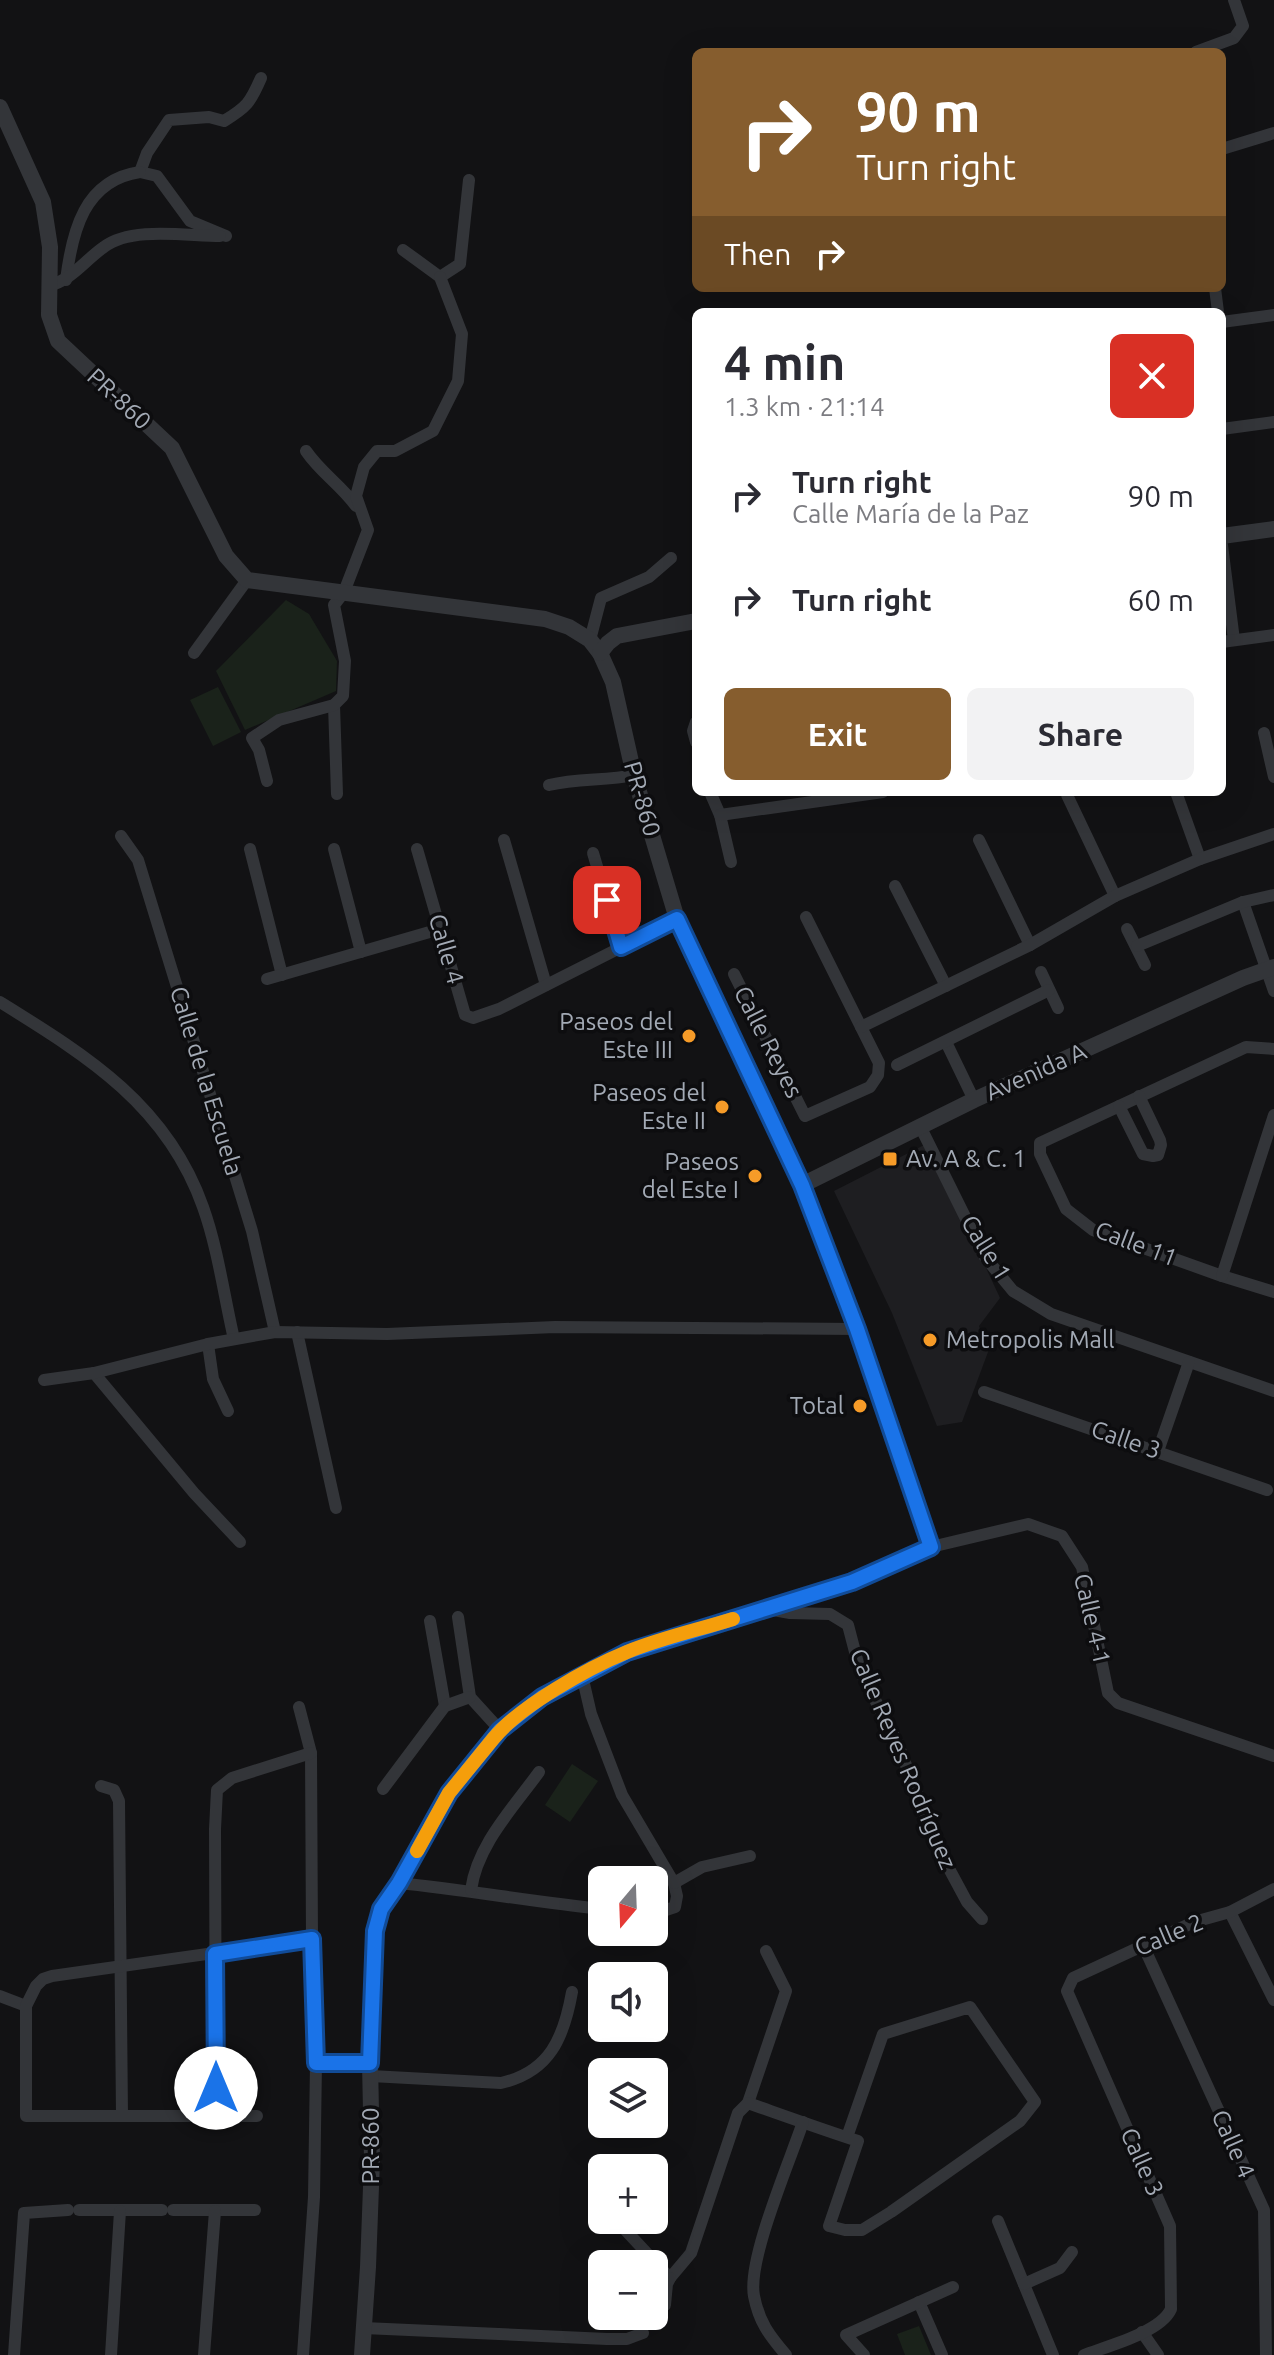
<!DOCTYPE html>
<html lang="en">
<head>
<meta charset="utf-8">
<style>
  :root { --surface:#fff; --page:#f2f2f3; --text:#2b2b33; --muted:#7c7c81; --accent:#865d2e }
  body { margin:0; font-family:Ubuntu,sans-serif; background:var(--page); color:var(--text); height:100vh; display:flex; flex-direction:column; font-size:30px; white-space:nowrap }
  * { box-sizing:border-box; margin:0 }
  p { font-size:26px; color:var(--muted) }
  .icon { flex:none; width:44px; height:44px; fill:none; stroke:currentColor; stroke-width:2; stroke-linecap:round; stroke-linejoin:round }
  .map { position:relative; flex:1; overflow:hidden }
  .sheet { position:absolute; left:692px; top:308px; width:534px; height:488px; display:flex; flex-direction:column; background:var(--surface); border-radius:12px; box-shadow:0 8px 32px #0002 }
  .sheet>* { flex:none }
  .banner { position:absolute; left:692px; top:48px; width:534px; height:244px; border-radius:12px; box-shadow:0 8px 32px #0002; background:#865d2e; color:#fff; overflow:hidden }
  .needle { width:52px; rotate:199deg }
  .tools { position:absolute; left:588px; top:1866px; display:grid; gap:16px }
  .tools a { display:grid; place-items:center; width:80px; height:80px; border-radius:12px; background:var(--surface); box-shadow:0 8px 32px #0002; font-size:40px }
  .pin { position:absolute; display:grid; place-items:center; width:68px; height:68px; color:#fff; margin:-34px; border-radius:16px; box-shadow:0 4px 12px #0006 }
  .me { position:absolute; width:88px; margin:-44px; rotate:0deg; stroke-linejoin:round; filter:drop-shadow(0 0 6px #0008) }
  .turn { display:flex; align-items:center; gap:28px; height:168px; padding:0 32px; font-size:36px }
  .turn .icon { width:104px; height:104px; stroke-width:2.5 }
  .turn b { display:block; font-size:56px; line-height:68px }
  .then { display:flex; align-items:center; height:76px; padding:0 32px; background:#0003; gap:16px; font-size:30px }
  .round { display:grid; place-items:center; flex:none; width:84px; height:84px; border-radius:12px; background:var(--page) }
  .head { display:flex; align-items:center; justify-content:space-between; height:136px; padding:0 32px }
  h1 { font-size:48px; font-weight:700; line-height:60px }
  .button { display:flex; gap:16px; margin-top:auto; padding:16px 32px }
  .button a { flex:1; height:92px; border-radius:12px; background:var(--accent); color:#fff; font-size:32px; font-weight:700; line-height:92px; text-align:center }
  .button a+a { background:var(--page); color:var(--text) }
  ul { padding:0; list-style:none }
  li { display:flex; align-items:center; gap:24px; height:104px; padding:0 32px }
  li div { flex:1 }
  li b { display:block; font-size:30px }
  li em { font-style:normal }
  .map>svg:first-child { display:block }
  .built { fill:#1e1e21 }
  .green { fill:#1a221a }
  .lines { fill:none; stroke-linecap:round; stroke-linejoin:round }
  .minor { stroke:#333539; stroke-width:12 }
  .tertiary { stroke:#333539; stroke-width:16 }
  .route-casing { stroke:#114b97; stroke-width:20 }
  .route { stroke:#1a73e8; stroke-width:14 }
  .slow { stroke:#f59e0b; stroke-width:14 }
  .poi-dot { fill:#f69b28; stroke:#0d0d0f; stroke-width:3 }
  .labels { text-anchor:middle; stroke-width:7; stroke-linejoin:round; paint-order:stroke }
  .street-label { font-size:24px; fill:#a3aab5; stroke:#0d0d0f }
  .poi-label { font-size:24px; fill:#a3aab5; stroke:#0d0d0f; text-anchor:end }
</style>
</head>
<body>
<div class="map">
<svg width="1274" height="2355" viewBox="0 0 1274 2355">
  <rect width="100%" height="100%" fill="#121214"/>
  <!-- built -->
  <path class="built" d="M928 1143 1000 1298 979 1326 988 1352 962 1422 937 1426 892 1313 834 1191Z"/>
  <!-- green -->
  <g class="green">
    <path d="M286 600 309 614 337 661 336 691 245 730 216 671Z"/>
    <path d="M218 687 241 732 213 746 190 700Z"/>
    <path d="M572 1764 598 1781 570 1822 545 1805Z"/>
    <path d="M919 2326 931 2355H905L897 2334Z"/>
  </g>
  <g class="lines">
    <!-- minor -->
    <g class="minor">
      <path d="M1196 52 1234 38 1243 26 1234 0"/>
      <path d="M1222 149 1274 133"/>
      <path d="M226 236 190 221 157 176 140 172 147 153 169 120 209 117 224 121C247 107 250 103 261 78"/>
      <path d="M403 250 440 277"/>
      <path d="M440 277 460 264 469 180"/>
      <path d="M66 280C72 232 84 180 140 172"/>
      <path d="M48 286C72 280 84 261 104 247 131 226 187 236 220 236"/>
      <path d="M1215 288 1218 312"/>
      <path d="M1222 322 1274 315"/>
      <path d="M1222 429 1274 422"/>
      <path d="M306 451C321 473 340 484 356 506"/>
      <path d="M1222 545 1234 640"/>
      <path d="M590 640 601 598 649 577 671 558"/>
      <path d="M1222 642 1274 635"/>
      <path d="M194 653 247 580"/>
      <path d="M334 705 337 794"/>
      <path d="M696 722 693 731 696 742"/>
      <path d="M1264 733 1274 777"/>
      <path d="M267 781 259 750 252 738 279 720 334 705 343 696 345 661 334 605 344 592 368 530 356 496 364 467 377 451H395L433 431 458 381 462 334 440 277"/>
      <path d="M549 785C578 778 606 781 634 775"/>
      <path d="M710 792 720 815 731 862"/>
      <path d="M1176 792 1200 859"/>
      <path d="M1067 795 1115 896"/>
      <path d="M720 815 883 792"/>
      <path d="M121 836 138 860 252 1231 275 1332"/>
      <path d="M504 840 546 985"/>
      <path d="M979 840 1030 945"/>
      <path d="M250 849 282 975"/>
      <path d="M334 849 361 952"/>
      <path d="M417 849 465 1015 473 1018 499 1009 677 919"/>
      <path d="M593 853 621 947"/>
      <path d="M895 886 946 986"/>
      <path d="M1243 902 1274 991"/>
      <path d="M1127 929 1145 965"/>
      <path d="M1137 946 1243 902 1274 895"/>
      <path d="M1041 972 1058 1008"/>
      <path d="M734 974 805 1116 870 1087 878 1075 879 1063 806 917"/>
      <path d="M267 979 440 929"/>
      <path d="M0 1002C87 1056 167 1105 203 1207 218 1249 224 1296 234 1339"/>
      <path d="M861 1027 1030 945 1115 896 1200 859 1274 834"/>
      <path d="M946 1042 974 1100"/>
      <path d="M1274 1049 1246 1047 1040 1143V1154L1066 1209 1093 1230 1222 1276 1274 1292"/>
      <path d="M897 1065 1049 990"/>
      <path d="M1119 1106 1143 1154 1153 1156 1158 1155 1161 1145 1160 1140 1139 1096"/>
      <path d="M920 1126 985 1257 1013 1291 1051 1314 1274 1391"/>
      <path d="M1222 1276 1274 1115"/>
      <path d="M297 1332 336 1508"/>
      <path d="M208 1344 213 1379 228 1411"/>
      <path d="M94 1373 194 1493 240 1542"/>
      <path d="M44 1380 94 1373 208 1344 275 1332 387 1334 555 1327 857 1329"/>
      <path d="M984 1392 1267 1490"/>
      <path d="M1158 1451 1189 1362"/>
      <path d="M931 1547 1028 1524 1062 1536 1082 1567 1108 1693 1118 1703 1274 1756"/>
      <path d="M768 1609 790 1613 830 1614 848 1625 860 1671 897 1742 939 1850 967 1902 982 1919"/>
      <path d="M458 1617 470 1697 500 1730"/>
      <path d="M430 1621 445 1706"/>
      <path d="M582 1675 591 1714 622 1795 674 1883 677 1896 675 1907 654 1914"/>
      <path d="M299 1707 311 1753 312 1939 316 2063 314 2197 303 2355"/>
      <path d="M101 1786 114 1790 119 1801 122 2116"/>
      <path d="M383 1789 445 1706 470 1697"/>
      <path d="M399 1883C467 1890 534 1902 602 1909"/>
      <path d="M674 1883 702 1867 750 1856"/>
      <path d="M471 1890C477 1845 513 1808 539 1772"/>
      <path d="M1230 1912 1274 2000"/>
      <path d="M1143 1945 1264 2210 1266 2355"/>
      <path d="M0 1996 26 2006"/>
      <path d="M316 2063H370"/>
      <path d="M371 2076 501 2083C550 2072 564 2037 572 1992"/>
      <path d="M748 2103 786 1991 766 1951"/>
      <path d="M216 2115 215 1829 217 1790 232 1778 311 1753"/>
      <path d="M257 2116H26V2006L36 1986 43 1979 52 1976 312 1939"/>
      <path d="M79 2210H162"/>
      <path d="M173 2210H255"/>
      <path d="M616 2220 670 2278 691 2253 738 2113 748 2103C785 2116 821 2129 858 2141L829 2226 845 2230H862L891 2212 1020 2121 1035 2102 970 2007 883 2034 847 2137"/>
      <path d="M998 2221 1053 2355"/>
      <path d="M1024 2284 1060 2268 1072 2252"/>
      <path d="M919 2302 942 2355"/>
      <path d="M665 2305 667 2284 670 2278"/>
      <path d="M364 2328 607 2339H627L643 2333"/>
      <path d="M1142 2332 1158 2355"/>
      <path d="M14 2355 24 2213 68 2210"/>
      <path d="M111 2355 120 2211"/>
      <path d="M204 2355 215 2211"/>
      <path d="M786 2355C769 2335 759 2322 754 2296 747 2260 790 2161 803 2122"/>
      <path d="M864 2355 846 2335 953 2287"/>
      <path d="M1084 2355C1108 2346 1161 2332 1171 2309L1170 2226 1067 1991 1073 1978 1194 1922 1230 1912 1274 1889"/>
    </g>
    <!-- tertiary -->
    <g class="tertiary">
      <path d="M0 107 43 202 50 247 49 315 58 341 172 448 226 556 247 580 545 619 569 627 590 640 600 653 613 682 634 775 677 919 802 1185 857 1329 931 1547 852 1582 627 1652 542 1697 500 1730 449 1793 399 1883 381 1909 375 1931 370 2063 372 2160 368 2267 362 2355"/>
      <path d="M1222 536 1274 529"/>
      <path d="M600 653 608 643 617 636 696 621"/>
      <path d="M802 1185 974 1100 1243 978 1274 967"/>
    </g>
  </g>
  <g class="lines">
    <!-- route casing -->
    <g class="route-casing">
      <path id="route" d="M216 2088 215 1954 312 1939 316 2063H370L375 1931 381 1909 399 1883 449 1793 500 1730 542 1697 627 1652 852 1582 931 1547 857 1329 802 1185 677 919 621 947 607 900"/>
    </g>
    <!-- route -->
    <use href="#route" class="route"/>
    <!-- slow -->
    <path class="slow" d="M417 1851 449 1793 493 1739C520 1706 588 1668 627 1652 661 1638 698 1630 733 1619"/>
  </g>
  <!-- markers -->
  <g class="poi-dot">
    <circle cx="689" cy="1036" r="8"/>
    <circle cx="722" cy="1107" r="8"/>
    <rect x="882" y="1151" width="16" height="16" rx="4"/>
    <circle cx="755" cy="1176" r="8"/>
    <circle cx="930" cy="1340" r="8"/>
    <circle cx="860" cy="1406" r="8"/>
  </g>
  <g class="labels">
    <!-- street labels -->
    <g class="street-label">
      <text transform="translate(119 399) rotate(43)" y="8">PR-860</text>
      <text transform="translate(642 799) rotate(74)" y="8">PR-860</text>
      <text transform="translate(446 949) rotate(74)" y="8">Calle 4</text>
      <text transform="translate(768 1042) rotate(63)" y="8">Calle Reyes</text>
      <text transform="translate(1036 1072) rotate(-24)" y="8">Avenida A</text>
      <text transform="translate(206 1081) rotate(73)" y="8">Calle de la Escuela</text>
      <text transform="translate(1136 1244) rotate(21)" y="8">Calle 11</text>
      <text transform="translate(986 1248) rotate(58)" y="8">Calle 1</text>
      <text transform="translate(1126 1440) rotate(19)" y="8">Calle 3</text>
      <text transform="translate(1092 1619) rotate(77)" y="8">Calle 4-1</text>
      <text transform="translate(903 1759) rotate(67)" y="8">Calle Reyes Rodríguez</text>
      <text transform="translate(1169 1935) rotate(-23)" y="8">Calle 2</text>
      <text transform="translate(1233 2144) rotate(66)" y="8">Calle 4</text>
      <text transform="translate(371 2146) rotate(-90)" y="8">PR-860</text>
      <text transform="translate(1142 2162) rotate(66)" y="8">Calle 3</text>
    </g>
    <!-- poi labels -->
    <g class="poi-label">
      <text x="673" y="1030">Paseos del<tspan x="673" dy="28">Este III</tspan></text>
      <text x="706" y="1101">Paseos del<tspan x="706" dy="28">Este II</tspan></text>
      <text x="906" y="1167" text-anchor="start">Av. A &amp; C. 1</text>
      <text x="739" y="1170">Paseos<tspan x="739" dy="28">del Este I</tspan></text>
      <text x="946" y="1348" text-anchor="start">Metropolis Mall</text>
      <text x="844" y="1414">Total</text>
    </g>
  </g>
</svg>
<div class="tools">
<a><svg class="needle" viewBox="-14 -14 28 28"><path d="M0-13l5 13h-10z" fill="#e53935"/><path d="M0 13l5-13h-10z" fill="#7c7c81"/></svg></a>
<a><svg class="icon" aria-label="sound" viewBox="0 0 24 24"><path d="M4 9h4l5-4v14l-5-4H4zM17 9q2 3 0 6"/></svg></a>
<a><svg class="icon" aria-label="layers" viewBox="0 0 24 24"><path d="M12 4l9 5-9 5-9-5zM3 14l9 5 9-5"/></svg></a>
<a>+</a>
<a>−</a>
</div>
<div class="pin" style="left:607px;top:900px;background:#d93025"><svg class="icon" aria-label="arrive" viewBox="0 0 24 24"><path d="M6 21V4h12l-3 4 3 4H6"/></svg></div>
<svg class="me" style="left:216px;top:2088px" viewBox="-20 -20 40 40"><circle r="19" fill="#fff"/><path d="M0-13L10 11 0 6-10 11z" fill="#1a73e8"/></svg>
<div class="banner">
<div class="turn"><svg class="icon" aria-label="right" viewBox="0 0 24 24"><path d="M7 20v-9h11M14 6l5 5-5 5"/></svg><div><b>90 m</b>Turn right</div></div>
<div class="then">Then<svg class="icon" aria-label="right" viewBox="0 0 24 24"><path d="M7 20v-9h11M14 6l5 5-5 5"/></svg></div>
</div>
<section class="sheet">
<div class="head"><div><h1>4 min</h1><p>1.3 km · 21:14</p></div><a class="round" style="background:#d93025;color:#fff"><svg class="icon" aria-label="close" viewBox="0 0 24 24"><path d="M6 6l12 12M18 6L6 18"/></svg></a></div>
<ul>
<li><svg class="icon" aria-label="right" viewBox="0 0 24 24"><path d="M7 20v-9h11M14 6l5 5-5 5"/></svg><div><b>Turn right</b><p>Calle María de la Paz</p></div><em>90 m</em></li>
<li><svg class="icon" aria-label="right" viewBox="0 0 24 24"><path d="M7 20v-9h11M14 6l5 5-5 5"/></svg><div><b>Turn right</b></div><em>60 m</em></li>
</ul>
<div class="button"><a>Exit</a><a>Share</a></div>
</section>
</div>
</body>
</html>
